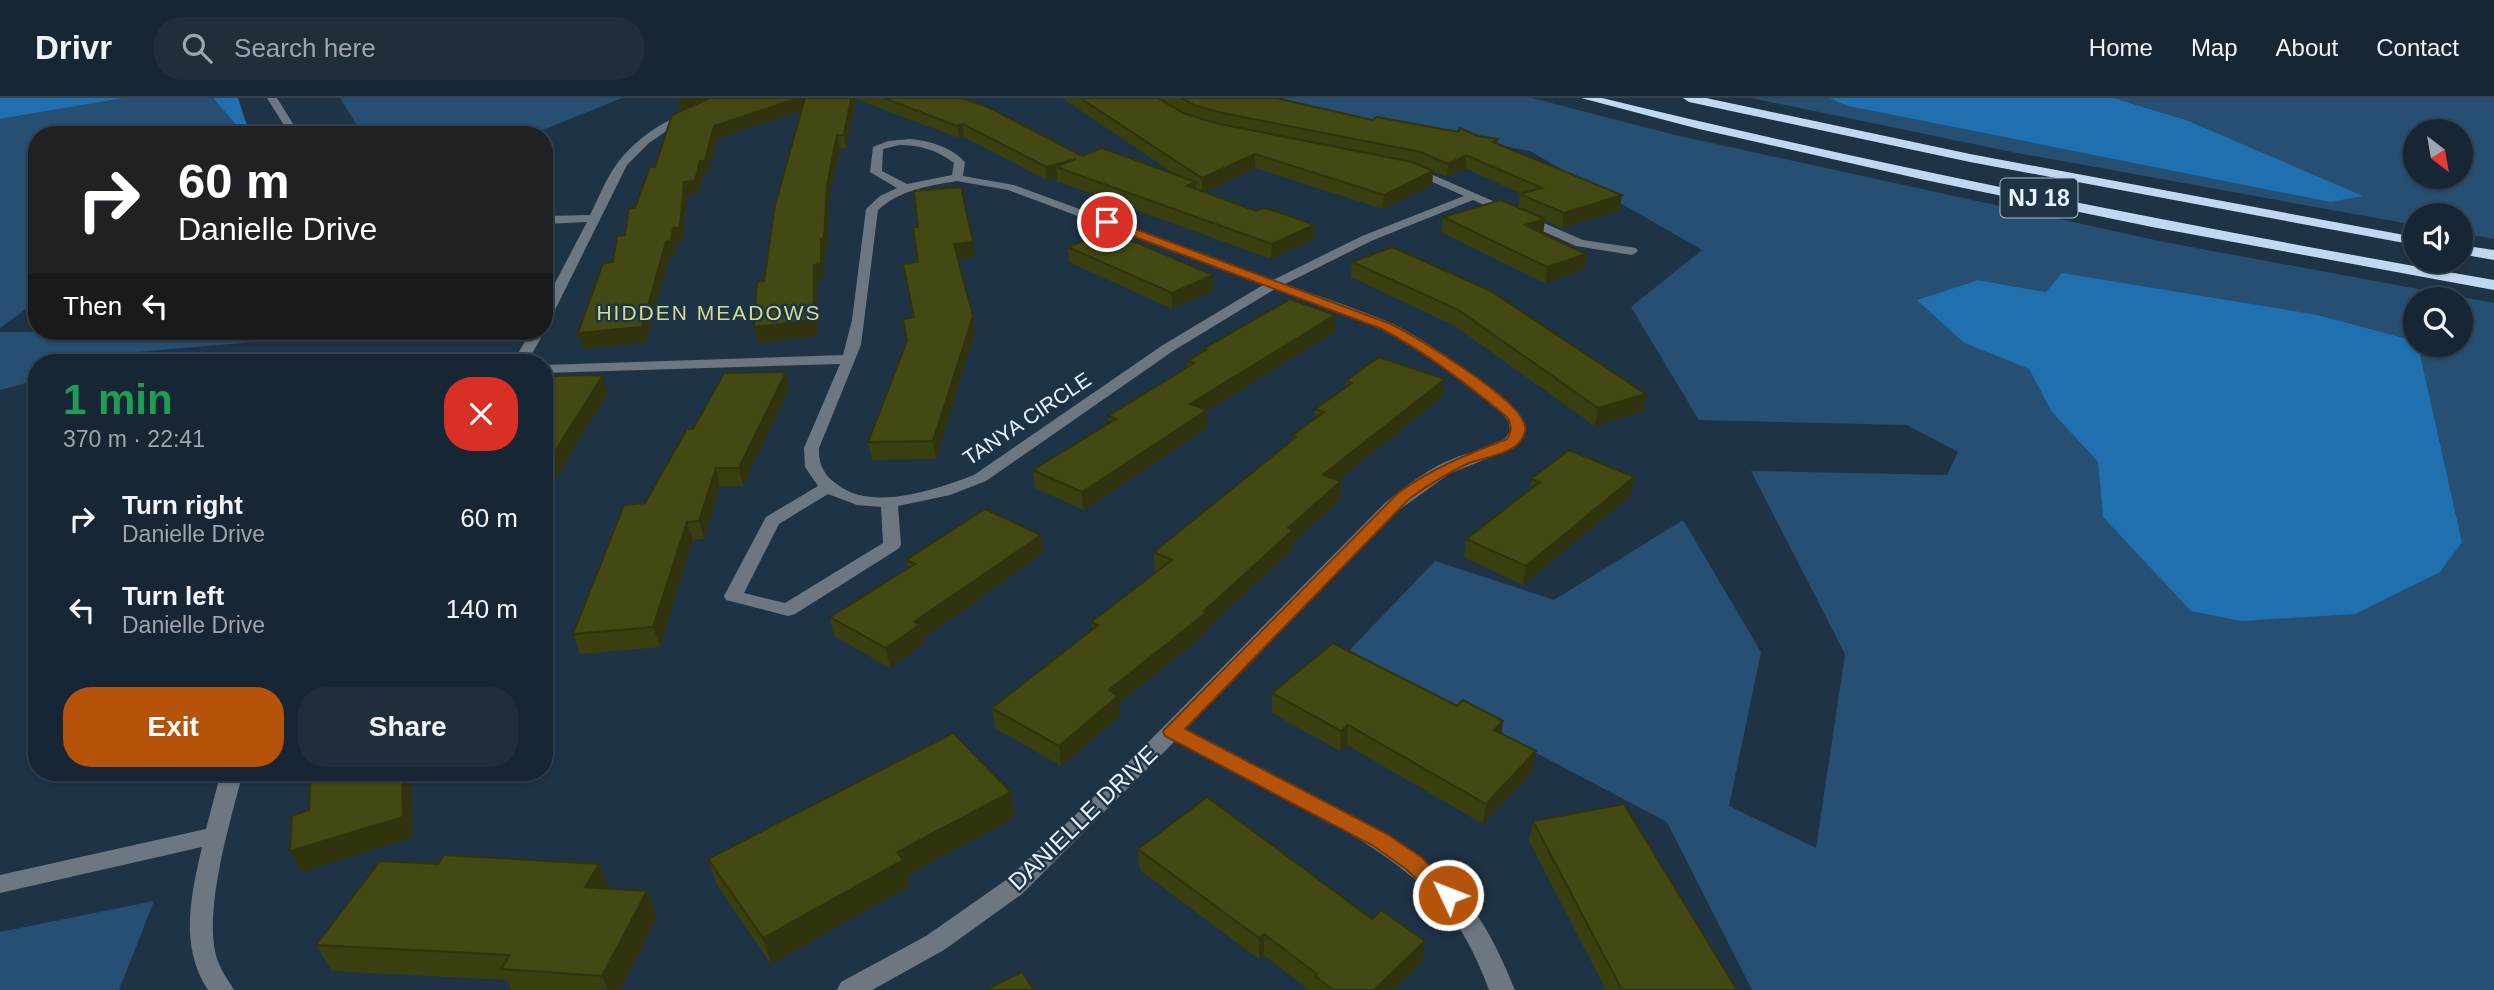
<!DOCTYPE html>
<html lang="en">
<head>
<meta charset="utf-8">
<style>
  :root { --surface:#172634; --page:#202e3c; --text:#f1f3f6; --muted:#9ea5ac; --line:#36434f; --accent:#b45309 }
  body { margin:0; font-family:Arial,sans-serif; background:var(--page); color:var(--text); height:100vh; display:flex; flex-direction:column; font-size:26px; white-space:nowrap }
  * { box-sizing:border-box; margin:0 }
  p { font-size:23px; color:var(--muted) }
  .icon { flex:none; width:38px; height:38px; fill:none; stroke:currentColor; stroke-width:2; stroke-linecap:round; stroke-linejoin:round }
  .map { position:relative; flex:1; overflow:hidden }
  .details { position:absolute; left:28px; top:256px; width:525px; height:427px; display:flex; flex-direction:column; background:var(--surface); border-radius:28px; box-shadow:0 2px 5px #0004,0 0 0 2px var(--line) }
  .details>* { flex:none }
  .banner { position:absolute; left:28px; top:28px; width:525px; height:214px; border-radius:28px; box-shadow:0 2px 5px #0004,0 0 0 2px var(--line); background:#202124; color:#fff; overflow:hidden }
  .needle { width:46px; rotate:149deg }
  .tools { position:absolute; left:2403px; top:21px; display:grid; gap:14px }
  .tools a { display:grid; place-items:center; width:70px; height:70px; border-radius:50%; background:var(--surface); box-shadow:0 2px 5px #0004,0 0 0 2px var(--line); font-size:35px }
  .pin { position:absolute; display:grid; place-items:center; width:60px; height:60px; color:#fff; margin:-30px; border:4px solid #fff; border-radius:50%; box-shadow:0 2px 7px #0007 }
  .me { position:absolute; width:77px; margin:-38px; rotate:313deg; stroke-linejoin:round; filter:drop-shadow(0 0 5px #0008) }
  .turn { display:flex; align-items:center; gap:24px; height:147px; padding:0 35px; font-size:32px }
  .turn .icon { width:91px; height:91px; stroke-width:2.5 }
  .turn b { display:block; font-size:49px; line-height:60px }
  .then { display:flex; align-items:center; height:66px; padding:0 35px; background:#0003; gap:14px; font-size:26px }
  .round { display:grid; place-items:center; flex:none; width:74px; height:74px; border-radius:28px; background:var(--page) }
  .head { display:flex; align-items:center; justify-content:space-between; height:119px; padding:0 35px }
  h1 { font-size:42px; font-weight:700; line-height:52px; color:#1e9e55 }
  .primary-button { display:flex; gap:14px; margin-top:auto; padding:14px 35px }
  .primary-button a { flex:1; height:80px; border-radius:28px; background:var(--accent); color:#fff; font-size:28px; font-weight:700; line-height:80px; text-align:center }
  .primary-button a+a { background:var(--page); color:var(--text) }
  ul { padding:0; list-style:none }
  li { display:flex; align-items:center; gap:21px; height:91px; padding:0 35px }
  li div { flex:1 }
  li b { display:block; font-size:26px }
  li em { font-style:normal }
  header { display:flex; align-items:center; gap:42px; box-sizing:border-box; height:98px; padding:0 35px; background:var(--surface); border-bottom:2px solid var(--line) }
  header strong { font-size:33px }
  nav { display:flex; gap:38px; margin-inline-start:auto; font-size:24px }
  .search { width:490px; height:63px; background:var(--page); display:flex; align-items:center; gap:18px; box-sizing:border-box; padding:0 24px; border-radius:28px; color:var(--muted); font-size:26px }
  .map>svg:first-child { display:block }
  .green { fill:#274f73; fill-rule:evenodd }
  .water { fill:#2070af }
  .lines { fill:none; stroke-linecap:round; stroke-linejoin:round }
  .minor { fill:#6d7781; fill-rule:evenodd }
  .highway { fill:#c0d9f1; fill-rule:evenodd }
  .wall { fill:#3a3f10 }
  .shaded-wall { fill:#30330d }
  .building { fill:#444913; stroke:#30330d; stroke-width:2 }
  .route { fill:#b45309; stroke:#753606; stroke-width:2 }
  .labels { text-anchor:middle; stroke-width:5; stroke-linejoin:round; paint-order:stroke }
  .far-neighbourhood-label { font-size:21px; letter-spacing:2px; fill:#d2db8e; stroke:#1f3346 }
  .far-street-label { font-size:21px; fill:#eaf4fe; stroke:#1f3346 }
  .shield { fill:#1f3346; stroke:#adbac7; stroke-width:2 }
  .shield-label { font-size:23px; font-weight:bold; fill:#eaf4fe }
  .street-label { font-size:24px; fill:#eaf4fe; stroke:#1f3346 }
</style>
</head>
<body>
<header>
<strong>Drivr</strong>
<div class="search"><svg class="icon" aria-label="search" viewBox="0 0 24 24"><circle cx="10" cy="10" r="6"/><path d="M15 15l6 6"/></svg>Search here</div>
<nav><a>Home</a><a>Map</a><a>About</a><a>Contact</a></nav>
</header>
<div class="map">
<svg width="2494" height="892" viewBox="0 0 2494 892">
  <rect width="100%" height="100%" fill="#1f3346"/>
  <!-- green -->
  <g class="green">
    <path d="M124 0H213L245 37H37V203L0 230V21Z"/>
    <path d="M340 0H622L530 37H363Z"/>
    <path d="M1282 0H1532L1675 37 2164 144 2494 205V892H1752L1667 724 1347 555 1435 463 1554 502 1683 422 1761 554 1729 708 1816 750 1845 556 1751 373 1947 377 1958 354 1907 327 1699 322 1631 209 1702 152 1530 53 1296 6ZM1978 182 2046 194 2318 217 2415 243V201H2460V247H2418L2462 444 2103 419 2098 364 2051 313 2029 271 1964 245 1918 202Z"/>
    <path d="M1751 0H1829L1849 8 2330 104 2186 22 2114 0H2494V141L2461 135 2460 117H2415V127L2012 54ZM2415 33H2460V79H2415Z"/>
    <path d="M318 233 334 237 137 254 101 264H37V282L0 292V234Z"/>
    <path d="M154 803 119 892H0V834Z"/>
  </g>
  <!-- water -->
  <g class="water">
    <path d="M0 0H124L0 21Z"/>
    <path d="M213 0H238L250 37H245Z"/>
    <path d="M1829 0H2114L2186 22 2363 98 2330 104 1848 8Z"/>
    <path d="M2062 175 2318 217 2415 243V247H2418L2462 444 2440 474 2355 516 2241 523 2191 513 2103 419 2098 364 2051 313 2029 271 1964 245 1917 202 1978 182 2046 194Z"/>
  </g>
  <g class="lines">
    <!-- minor -->
    <g class="minor">
      <path d="M267 0H277L300 37H290Z"/>
      <path d="M721 0H735L675 27 649 45 627 67 551 220 544 224V206L587 124 544 126V118L590 117C599 99 607 78 619 63 644 31 683 13 721 0Z"/>
      <path d="M910 41C931 43 951 49 965 64L963 78 1014 87 1273 182 1362 138 1464 98 1408 73 1406 71 1412 68 1583 142 1636 150 1638 153 1632 157 1576 148 1473 102 1371 143 1285 186C1320 199 1356 210 1391 225 1417 236 1525 307 1526 333L1513 350 1449 376 1396 414 1186 631C1230 654 1275 677 1319 700 1367 726 1417 751 1456 791 1484 820 1500 856 1515 892H1489C1477 860 1463 830 1439 804 1376 737 1257 687 1175 643L1022 796 944 852 872 892H837L841 884 926 838 1006 782 1086 707 1384 406C1407 387 1434 366 1463 357 1480 352 1502 350 1510 333L1509 324 1501 314 1417 250 1382 231 1275 191 1173 253 986 383 950 397 898 408 901 447 898 451 795 516 788 518 726 502 724 498 766 419 818 388 805 369 804 350 840 266 544 275V267L843 257 852 222 866 111 880 98 897 90 870 74 873 49 888 43ZM899 47C920 47 937 52 954 65L952 77 907 86 882 73 883 51ZM957 83 1008 92 1263 187 1163 247 974 377C937 391 873 414 838 387 825 378 818 367 819 350L861 247 878 112C900 92 928 88 957 83ZM828 396 857 407 881 409 883 445 785 505 744 495 779 426Z"/>
      <path d="M544 232 545 233 527 264H513L531 233Z"/>
      <path d="M221 674H243C231 722 199 823 220 868 223 876 230 884 234 892H208C179 848 191 797 202 749L0 795V777L206 731Z"/>
    </g>
    <!-- highway -->
    <g class="highway">
      <path d="M1581 0H1602C1897 72 2195 130 2494 182V192L2152 129 1925 82 1699 31Z"/>
      <path d="M1683 0H1706L1970 56 2415 139V147L1970 64 1689 4Z"/>
      <path d="M2460 147 2494 152V162L2460 156Z"/>
    </g>
  </g>
  <!-- wall -->
  <g class="wall">
    <path d="M678 0H961L1082 58 1176 77 1062 0H1158L1183 15 1190 18 1159 0H1276L1372 22 1498 41V46L1622 97 1619 112 1562 130 1545 122 1543 136 1586 156 1584 171 1545 185 1441 134 1443 119 1518 110 1520 96H1522L1465 70 1447 79 1433 73 1432 87 1383 111 1255 70 1203 94 1314 141 1271 161 1057 83V80L1047 82 964 39 959 40 856 1 846 50H840L829 101 827 155H824V181L817 182V238L758 245 764 183 802 12 717 41 708 76H703L698 96 687 97 683 143 677 144 675 158H670L646 244 583 251 613 164 635 110 681 13Z"/>
    <path d="M1068 149 1213 193 1172 211 1069 164Z"/>
    <path d="M975 159 958 161 973 218 975 234 936 361 872 362 868 344 907 244 903 221 913 220 903 166Z"/>
    <path d="M1352 164 1646 296 1643 313 1595 328 1455 228 1351 179Z"/>
    <path d="M1335 217V233L1207 313V330L1083 412 1035 390 1033 372 1109 325 1108 318 1187 269V263L1203 253V251Z"/>
    <path d="M544 278 608 294 549 391H544Z"/>
    <path d="M1445 281 1443 298 1338 382 1341 383 1340 402 1293 444V451L1207 530V534L1119 605 1120 617 1061 668 995 630 992 610 1092 532 1091 524 1157 474 1155 473 1154 454 1293 341V337L1315 321V311L1346 289V283Z"/>
    <path d="M789 291 743 388H720L704 441 693 442 660 549 580 556 573 536 645 405 693 331Z"/>
    <path d="M1531 381 1631 397 1523 487 1464 459 1466 441 1530 392Z"/>
    <path d="M1041 437 1043 455 922 541 923 546 890 570 834 538 830 519 908 471 906 462Z"/>
    <path d="M1272 595 1457 608 1503 623 1501 635 1533 673 1483 726 1347 647 1340 653 1272 615Z"/>
    <path d="M1011 694 1014 720 907 777 909 788 771 866 717 787 708 761Z"/>
    <path d="M1533 723 1737 892H1606L1529 743Z"/>
    <path d="M1138 751 1372 821 1425 843 1422 864 1393 892H1309L1264 857 1259 861 1140 772Z"/>
    <path d="M438 766H599L609 791 657 819 620 892H511L507 882 332 873 316 847Z"/>
  </g>
  <!-- shaded-wall -->
  <g class="shaded-wall">
    <path d="M680 0H714L681 13 678 1Z"/>
    <path d="M798 0H806L808 10 717 41 708 76H703L698 96 687 97 683 143 677 144 675 158H670L646 244 583 251 578 235 666 144 673 130 684 84 700 63 714 28Z"/>
    <path d="M851 0H856L846 50 844 37Z"/>
    <path d="M963 26 964 39 959 40 957 28Z"/>
    <path d="M837 37 840 50 829 101 827 155H824V181L817 182V238L758 245 754 229 814 167 827 87Z"/>
    <path d="M1255 56V70L1202 95V80Z"/>
    <path d="M1466 57 1465 70 1447 79 1448 66Z"/>
    <path d="M1076 61 1056 69 1057 80 1047 82 1046 69Z"/>
    <path d="M1433 73 1432 87 1383 111 1384 97Z"/>
    <path d="M1196 84V98L1187 88Z"/>
    <path d="M1622 97 1619 112 1562 130 1564 115Z"/>
    <path d="M1545 121 1543 136 1525 127Z"/>
    <path d="M1314 127V141L1271 161 1272 146Z"/>
    <path d="M973 144 975 159 956 161 954 146Z"/>
    <path d="M1586 156 1584 171 1545 185 1547 169Z"/>
    <path d="M1213 177V193L1172 211V195Z"/>
    <path d="M1335 217V233L1207 313V330L1083 412 1082 394 1190 306Z"/>
    <path d="M973 218 975 234 936 361 933 343Z"/>
    <path d="M786 274 789 291 743 388 739 370Z"/>
    <path d="M603 277 608 294 549 391 544 377V371Z"/>
    <path d="M1445 281 1443 298 1322 395 1323 377Z"/>
    <path d="M1646 296 1643 313 1595 328 1598 310Z"/>
    <path d="M716 370 720 388 704 441 699 423Z"/>
    <path d="M1634 379 1631 397 1523 487 1526 468Z"/>
    <path d="M1341 383 1340 402 1293 444V451L1207 530V534L1119 605 1120 617 1061 668 1059 648 1109 592 1204 513 1288 430Z"/>
    <path d="M687 424 693 442 660 549 653 529Z"/>
    <path d="M1041 437 1043 455 922 541 923 546 890 570 886 550 914 524Z"/>
    <path d="M1503 623 1500 643 1494 632Z"/>
    <path d="M1348 627 1347 647 1340 653 1341 633Z"/>
    <path d="M1536 653 1533 673 1483 726 1486 706Z"/>
    <path d="M402 674H411L413 739 302 774 290 753Z"/>
    <path d="M1011 694 1014 720 907 777 909 788 771 866 763 840 897 754Z"/>
    <path d="M599 766 610 792 585 789Z"/>
    <path d="M647 793 657 819 620 892H608L602 878Z"/>
    <path d="M1264 836V857L1259 861V840Z"/>
    <path d="M1425 843 1422 864 1393 892H1374Z"/>
  </g>
  <!-- building -->
  <g class="building">
    <path d="M710 0H798L714 28 705 63H700L695 83 684 84 680 129 673 130 671 143 666 144 642 229 578 235 603 165 613 164 617 138 625 137 629 110H635L650 69H655L672 17Z"/>
    <path d="M805 0H851L844 37H837L827 87 824 140 821 141V166L814 167V222L754 229 757 184 764 183 775 107Z"/>
    <path d="M884 0H961L988 9 1082 58 1102 50 1196 84 1187 88 1256 113 1263 110 1276 113 1314 127 1272 146 1056 69 1076 61 1046 69 963 26 957 28Z"/>
    <path d="M1080 0H1158L1183 15 1215 25 1412 64 1433 73 1384 97 1255 56 1202 80Z"/>
    <path d="M1182 0H1276L1372 22 1377 19 1458 34 1460 30 1478 38 1498 41 1493 44 1622 97 1564 115 1520 96 1542 90 1466 57 1448 66 1421 54 1222 15 1194 7Z"/>
    <path d="M961 89 973 144 954 146 973 218 933 343 868 344 907 243 903 221 914 219 903 166 918 164 913 129H918L914 93Z"/>
    <path d="M1501 102 1545 121 1525 127 1586 156 1547 169 1443 119Z"/>
    <path d="M1109 133 1213 177 1172 195 1068 149Z"/>
    <path d="M1392 149 1491 193 1646 296 1598 310 1457 211 1352 164Z"/>
    <path d="M1290 201 1335 217 1190 306 1207 312 1082 394 1033 372 1116 321 1108 318 1194 265 1187 263 1206 252 1203 251Z"/>
    <path d="M1379 259 1445 281 1323 377 1341 383 1288 430 1293 432 1204 513 1207 514 1109 592 1118 598 1059 648 992 610 1098 527 1091 524 1172 462 1154 454 1296 339 1293 337 1324 314 1315 311 1352 285 1346 283Z"/>
    <path d="M786 274 739 370H716L699 423 687 424 653 529 573 536 624 407 645 405 687 331H693L724 275Z"/>
    <path d="M603 277 544 371V278Z"/>
    <path d="M1569 352 1634 379 1526 468 1466 441 1540 384 1531 381Z"/>
    <path d="M985 411 1041 437 914 524 919 527 886 550 830 519 915 466 906 462Z"/>
    <path d="M1333 545 1457 608 1463 602 1503 623 1494 632 1536 653 1486 706 1348 627 1341 633 1272 595Z"/>
    <path d="M953 635 1011 694 897 754 903 762 763 840 708 761Z"/>
    <path d="M311 674H402L403 719 290 753 292 718 309 712Z"/>
    <path d="M1207 699 1372 821 1381 812 1425 843 1374 892H1333L1315 878 1317 876 1264 836 1259 840 1138 751Z"/>
    <path d="M1624 706 1737 892H1622L1533 723Z"/>
    <path d="M444 757 599 766 585 789 647 793 602 878 501 871 510 857 316 847 380 763 438 766Z"/>
    <path d="M1022 874 1034 892H985Z"/>
  </g>
  <!-- route -->
  <path class="route" d="M1103 122H1111L1391 226C1417 239 1517 300 1524 325 1527 332 1524 339 1519 345 1509 356 1483 360 1469 365 1448 375 1428 387 1409 401L1185 631 1387 736 1421 759 1455 791 1458 797 1455 803 1448 805 1440 803 1406 771 1372 747 1165 638 1163 633 1398 395C1432 370 1468 356 1507 341 1512 333 1512 327 1507 319 1467 286 1428 256 1382 231L1103 127Z"/>
  <g class="labels">
    <!-- far-neighbourhood labels -->
    <g class="far-neighbourhood-label">
      <text x="709" y="222">HIDDEN MEADOWS</text>
    </g>
    <!-- far-street labels -->
    <g class="far-street-label">
      <text transform="translate(1027 321) rotate(-34)" y="7">TANYA CIRCLE</text>
    </g>
    <!-- shield labels -->
    <rect class="shield" x="2000.5" y="80.5" width="77" height="39" rx="5"/>
    <g class="shield-label">
      <text x="2039" y="108">NJ 18</text>
    </g>
    <!-- street labels -->
    <g class="street-label">
      <text transform="translate(1083 720) rotate(-44)" y="8">DANIELLE DRIVE</text>
    </g>
  </g>
</svg>
<div class="tools">
<a><svg class="needle" viewBox="-14 -14 28 28"><path d="M0-13l5 13h-10z" fill="#e53935"/><path d="M0 13l5-13h-10z" fill="#9ea5ac"/></svg></a>
<a><svg class="icon" aria-label="sound" viewBox="0 0 24 24"><path d="M4 9h4l5-4v14l-5-4H4zM17 9q2 3 0 6"/></svg></a>
<a><svg class="icon" aria-label="search" viewBox="0 0 24 24"><circle cx="10" cy="10" r="6"/><path d="M15 15l6 6"/></svg></a>
</div>
<div class="pin" style="left:1107px;top:124px;background:#d93025"><svg class="icon" aria-label="arrive" viewBox="0 0 24 24"><path d="M6 21V4h12l-3 4 3 4H6"/></svg></div>
<svg class="me" style="left:1448px;top:797px" viewBox="-20 -20 40 40"><circle r="17" fill="#b45309" stroke="#fff" stroke-width="3"/><path d="M0-11L8 9 0 5-8 9z" fill="#fff"/></svg>
<div class="banner">
<div class="turn"><svg class="icon" aria-label="right" viewBox="0 0 24 24"><path d="M7 20v-9h11M14 6l5 5-5 5"/></svg><div><b>60 m</b>Danielle Drive</div></div>
<div class="then">Then<svg class="icon" aria-label="left" viewBox="0 0 24 24"><path d="M17 20v-9H6M10 6l-5 5 5 5"/></svg></div>
</div>
<section class="details">
<div class="head"><div><h1>1 min</h1><p>370 m · 22:41</p></div><a class="round" style="background:#d93025;color:#fff"><svg class="icon" aria-label="close" viewBox="0 0 24 24"><path d="M6 6l12 12M18 6L6 18"/></svg></a></div>
<ul>
<li><svg class="icon" aria-label="right" viewBox="0 0 24 24"><path d="M7 20v-9h11M14 6l5 5-5 5"/></svg><div><b>Turn right</b><p>Danielle Drive</p></div><em>60 m</em></li>
<li><svg class="icon" aria-label="left" viewBox="0 0 24 24"><path d="M17 20v-9H6M10 6l-5 5 5 5"/></svg><div><b>Turn left</b><p>Danielle Drive</p></div><em>140 m</em></li>
</ul>
<div class="primary-button"><a>Exit</a><a>Share</a></div>
</section>
</div>
</body>
</html>
